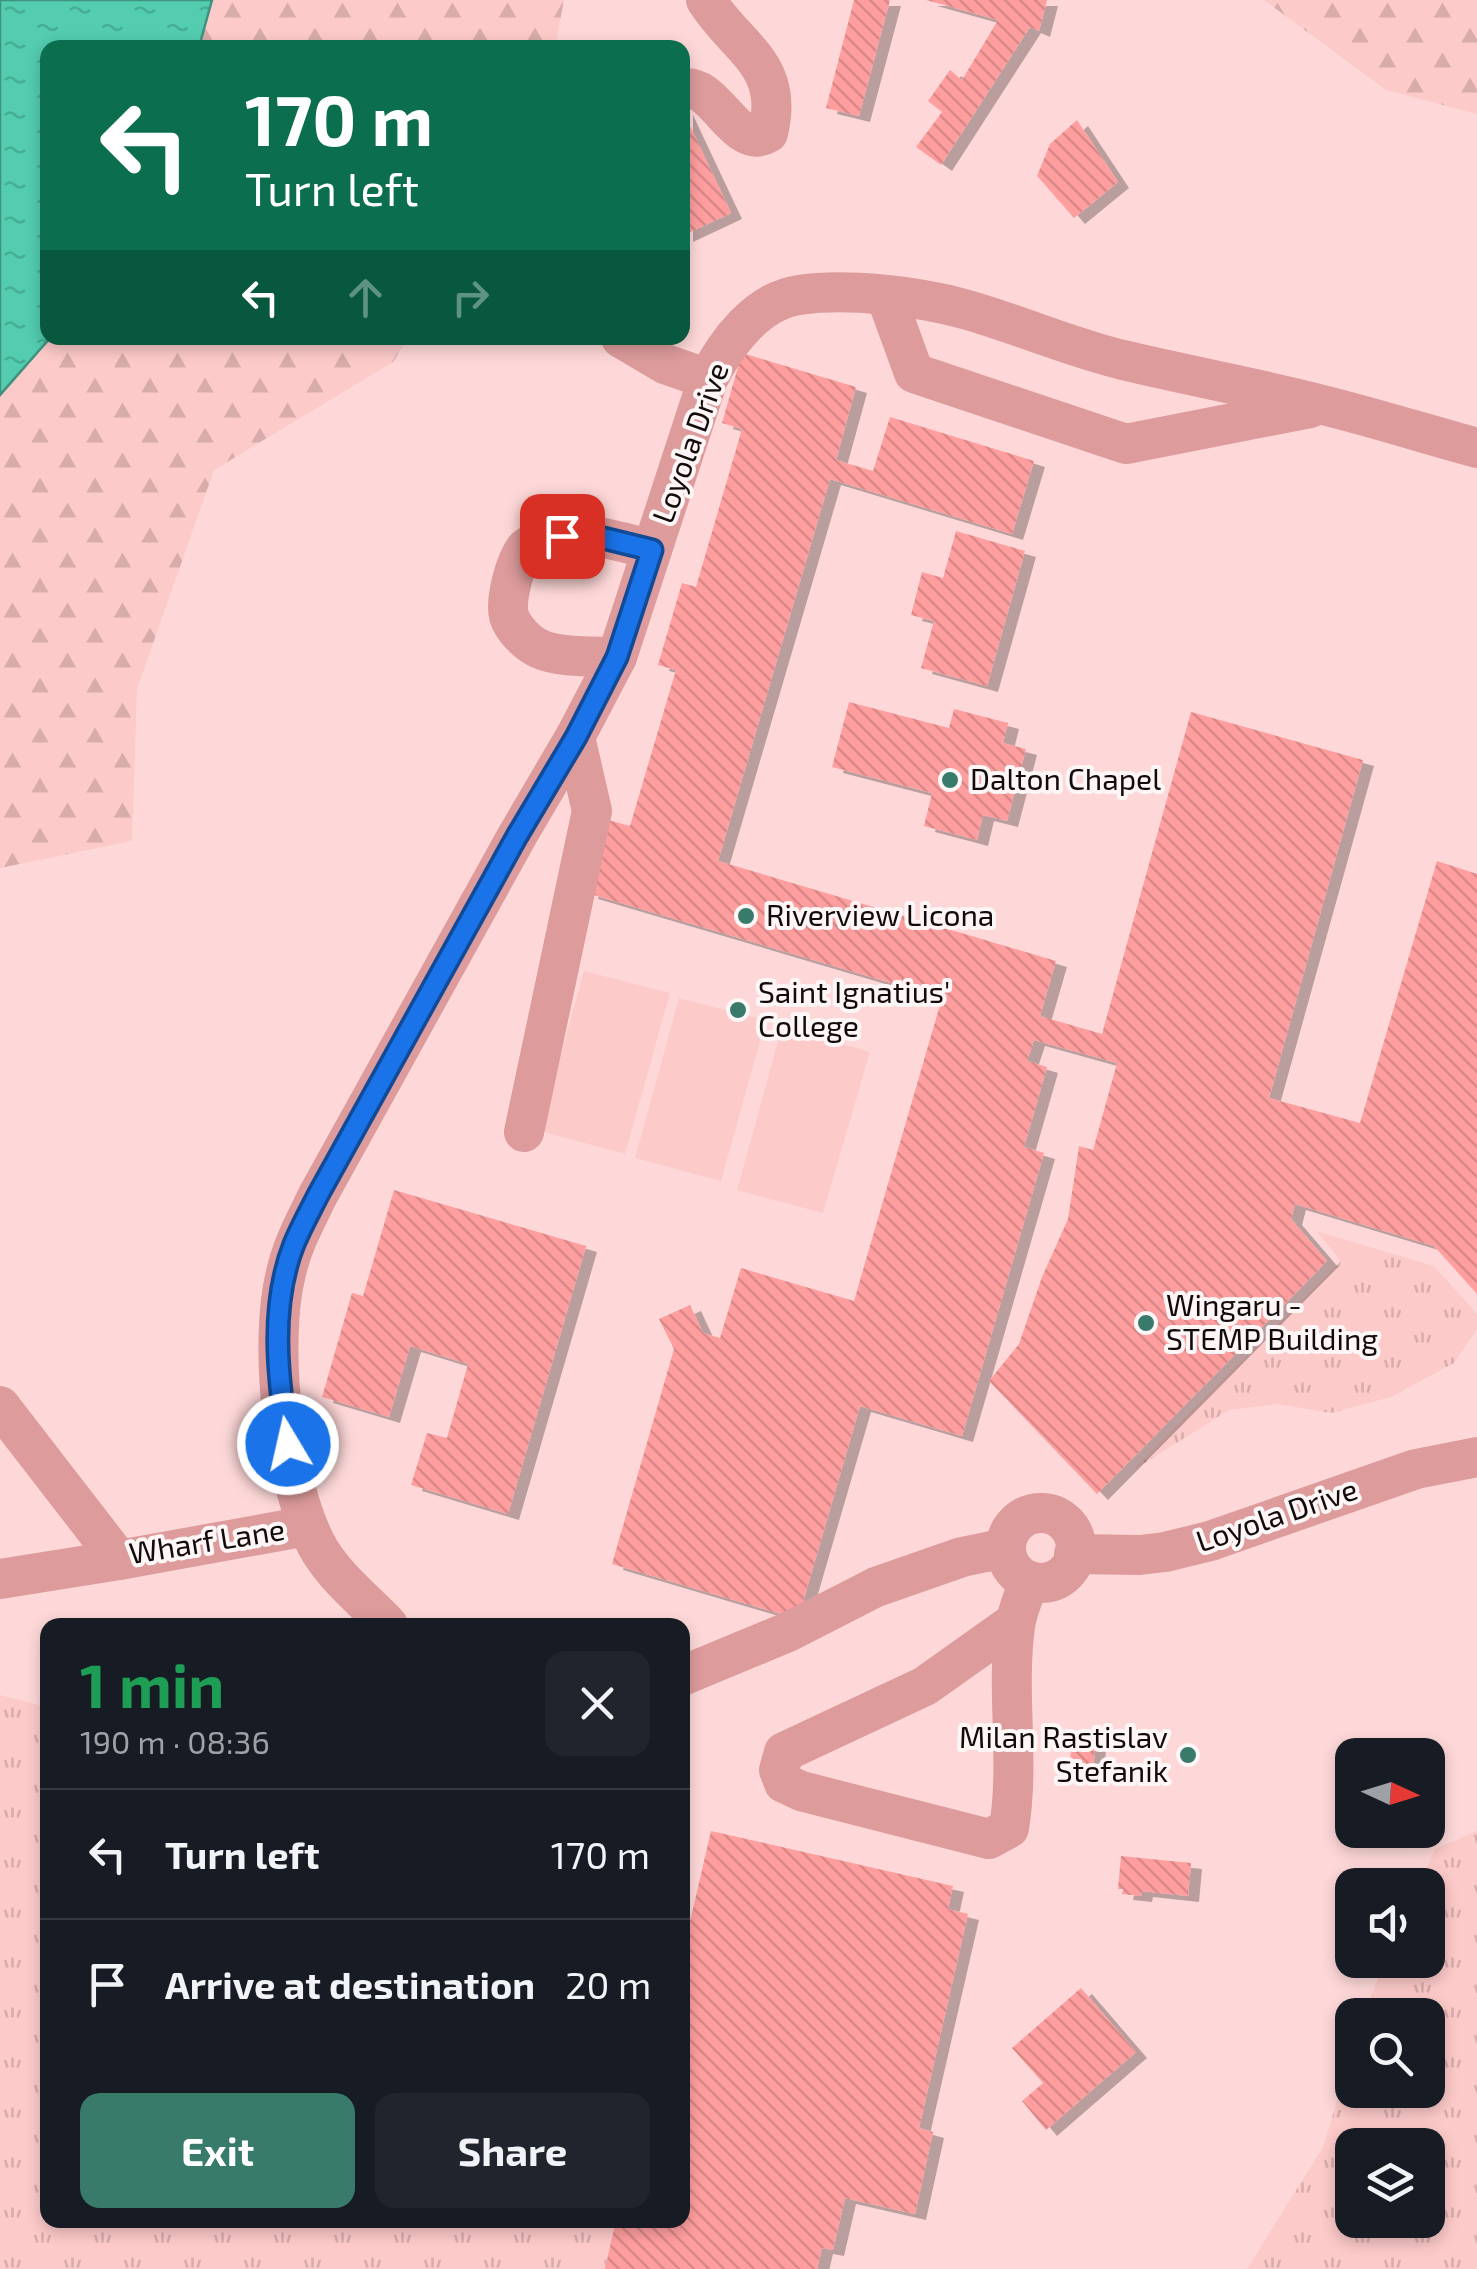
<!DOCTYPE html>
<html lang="en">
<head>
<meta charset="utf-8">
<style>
  :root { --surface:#171b24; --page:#20242c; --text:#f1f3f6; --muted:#9ea1a6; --line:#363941; --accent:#397b6b }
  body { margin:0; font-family:"Exo 2",sans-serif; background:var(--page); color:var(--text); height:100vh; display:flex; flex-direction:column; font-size:38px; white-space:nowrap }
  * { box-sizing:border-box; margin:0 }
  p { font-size:32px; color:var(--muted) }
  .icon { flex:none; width:55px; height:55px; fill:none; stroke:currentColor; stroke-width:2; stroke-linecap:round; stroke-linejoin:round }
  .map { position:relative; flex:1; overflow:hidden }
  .panel { position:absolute; left:40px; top:1618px; width:650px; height:610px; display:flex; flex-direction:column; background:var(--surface); border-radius:20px; box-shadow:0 5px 15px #0003 }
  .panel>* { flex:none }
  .hud { position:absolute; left:40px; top:40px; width:650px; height:305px; border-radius:20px; box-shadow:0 5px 15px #0003; background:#0b6e4f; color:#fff; overflow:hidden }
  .needle { width:65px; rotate:94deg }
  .buttons { position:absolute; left:1335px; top:1738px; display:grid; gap:20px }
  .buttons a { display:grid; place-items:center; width:110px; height:110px; border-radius:20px; background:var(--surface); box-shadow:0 5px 15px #0003; font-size:50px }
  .pin { position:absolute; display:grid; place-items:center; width:85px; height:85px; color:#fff; margin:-42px; border-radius:20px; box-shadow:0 5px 15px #0006 }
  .me { position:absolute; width:110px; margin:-55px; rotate:351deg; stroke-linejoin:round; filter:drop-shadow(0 0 8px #0008) }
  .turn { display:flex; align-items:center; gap:35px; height:210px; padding:0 40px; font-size:45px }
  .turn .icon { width:130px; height:130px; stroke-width:2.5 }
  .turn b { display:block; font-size:70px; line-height:85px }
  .lanes { display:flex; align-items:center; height:95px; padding:0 40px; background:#0003; justify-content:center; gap:50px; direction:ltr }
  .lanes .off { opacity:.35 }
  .round { display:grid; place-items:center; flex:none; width:105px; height:105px; border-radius:20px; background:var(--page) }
  .headline { display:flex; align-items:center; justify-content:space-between; height:170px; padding:0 40px }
  h1 { font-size:60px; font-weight:700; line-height:75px; color:#1e9e55 }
  .action { display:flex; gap:20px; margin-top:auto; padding:20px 40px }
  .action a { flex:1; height:115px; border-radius:20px; background:var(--accent); color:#fff; font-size:40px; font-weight:700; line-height:115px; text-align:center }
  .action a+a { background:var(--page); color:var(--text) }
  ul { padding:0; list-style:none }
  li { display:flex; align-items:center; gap:30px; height:130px; padding:0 40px; border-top:2px solid var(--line) }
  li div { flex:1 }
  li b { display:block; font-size:38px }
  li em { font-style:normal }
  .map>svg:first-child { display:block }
  .built { fill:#fed8d8; fill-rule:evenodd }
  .green { fill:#fccac9 }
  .forest { fill:url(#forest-firs) }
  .park { fill:url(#park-tufts); fill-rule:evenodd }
  .water { fill:url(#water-ripples); stroke:#40927e; stroke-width:2.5 }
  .building { fill:url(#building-back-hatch); filter:url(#shadow) }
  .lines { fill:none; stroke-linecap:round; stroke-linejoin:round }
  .minor { stroke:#dd9b9b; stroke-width:40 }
  .route-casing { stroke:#114b97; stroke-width:25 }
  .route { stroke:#1a73e8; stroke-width:18 }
  .poi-dot { fill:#397b6b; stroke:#fcf6f6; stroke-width:4 }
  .labels { text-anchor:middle; stroke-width:8; stroke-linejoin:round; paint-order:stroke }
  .street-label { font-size:30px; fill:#130a0a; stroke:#fcf6f6 }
  .poi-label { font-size:30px; fill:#130a0a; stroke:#fcf6f6; text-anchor:start }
</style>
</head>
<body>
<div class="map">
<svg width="1477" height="2269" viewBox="0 0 1477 2269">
  <defs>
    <pattern id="forest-firs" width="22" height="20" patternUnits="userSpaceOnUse" patternTransform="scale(2.5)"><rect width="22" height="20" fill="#fccac9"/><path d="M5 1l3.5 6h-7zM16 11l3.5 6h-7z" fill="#d7acab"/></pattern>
    <pattern id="park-tufts" width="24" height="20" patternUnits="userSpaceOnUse" patternTransform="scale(2.5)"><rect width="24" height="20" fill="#fccac9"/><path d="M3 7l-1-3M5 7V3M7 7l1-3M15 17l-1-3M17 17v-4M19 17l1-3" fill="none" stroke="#d7acab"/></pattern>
    <pattern id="water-ripples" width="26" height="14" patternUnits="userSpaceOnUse" patternTransform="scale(2.5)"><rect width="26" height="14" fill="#53ccb0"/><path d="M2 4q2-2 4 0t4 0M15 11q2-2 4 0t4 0" fill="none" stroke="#47ae96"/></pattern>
    <pattern id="building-back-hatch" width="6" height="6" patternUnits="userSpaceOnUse" patternTransform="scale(2.5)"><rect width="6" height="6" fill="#ff9e9f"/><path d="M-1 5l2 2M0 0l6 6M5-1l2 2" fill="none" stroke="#da8788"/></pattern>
    <filter id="shadow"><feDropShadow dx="11" dy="6" stdDeviation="0" flood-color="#0004"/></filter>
  </defs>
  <rect width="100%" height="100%" fill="#fce4e4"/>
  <!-- built -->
  <path class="built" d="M212 0H1477V2269H0V395L50 338H682V48L199 47ZM48 1625H682V2220H48ZM1352 1755H1428V1830H1352ZM1352 1885H1428V1960H1352ZM1352 2015H1428V2090H1352ZM1352 2145H1428V2220H1352Z"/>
  <!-- green -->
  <g class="green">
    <path d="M584 971 670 993 625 1154 540 1131Z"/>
    <path d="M679 998 766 1020 721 1181 635 1158Z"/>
    <path d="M782 1027 870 1052 823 1213 737 1190Z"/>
  </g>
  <!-- forest -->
  <g class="forest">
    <path d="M212 0H564L555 47 199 48Z"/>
    <path d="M1264 0H1477V114L1386 90Z"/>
    <path d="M50 338H408L393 362 214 470 137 689 132 841 0 868V395Z"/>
  </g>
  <!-- park -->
  <g class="park">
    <path d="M1316 1231 1434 1266 1477 1314V1329L1454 1363 1391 1397 1331 1413 1277 1404 1229 1410 1132 1471 1341 1261Z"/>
    <path d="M0 1695 47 1707 48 2220H618L606 2269H0Z"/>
    <path d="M1477 1831V2269H1247L1323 2147 1352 2053V2090H1428V2015H1364L1385 1960H1428V1885H1419L1435 1849ZM1352 2145H1428V2220H1352Z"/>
  </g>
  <!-- water -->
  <path class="water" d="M0 0H212L199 47 48 48V338H50L0 395Z"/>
  <!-- building -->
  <g class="building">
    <path d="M854 0H890L859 116 826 108Z"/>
    <path d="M926 0H1047L1039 31 1030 27 941 165 916 147 942 112 928 101 950 70 962 80 998 20Z"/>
    <path d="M682 109 731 213 682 236Z"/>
    <path d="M1077 120 1118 182 1074 218 1037 176 1050 144Z"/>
    <path d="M742 353 856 387 836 460 873 471 890 417 1034 461 1012 534 830 479 718 861 1056 961 1040 1016 1102 1034 1191 712 1363 760 1269 1098 1360 1123 1437 861 1477 874V1294L1434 1246 1295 1204 1291 1219 1327 1261 1097 1494 989 1381 1019 1344 1042 1277 1068 1219 1079 1146 1093 1150 1117 1063 1034 1040 1027 1061 1047 1067 1024 1147 1044 1153 962 1436 860 1406 798 1619 612 1564 674 1349 659 1319 690 1305 703 1333 720 1338 741 1268 854 1301 942 998 587 893 608 820 630 826 676 670 658 665 682 583 696 587 742 429 722 423Z"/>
    <path d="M956 531 1025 551 987 686 921 668 934 621 911 615 922 572 943 578Z"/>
    <path d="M849 702 949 728 954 709 1008 723 1003 743 1026 749 1007 821 983 815 977 840 924 826 932 793 832 767Z"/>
    <path d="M394 1190 586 1246 508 1514 411 1485 427 1433 447 1438 468 1364 410 1346 389 1417 322 1397 352 1293 363 1296Z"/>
    <path d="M1072 1738 1084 1745 1095 1741 1093 1777 1069 1776Z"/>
    <path d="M711 1831 953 1886 948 1909 968 1914 919 2128 933 2132 915 2214 845 2198 833 2250 822 2248 817 2269H605L616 2220H682V1956Z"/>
    <path d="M1121 1856 1191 1863 1188 1896 1142 1891 1141 1896 1122 1894 1123 1889H1118Z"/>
    <path d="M1081 1988 1136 2052 1046 2130 1022 2101 1043 2083 1012 2048Z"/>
  </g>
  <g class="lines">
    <!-- minor -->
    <g class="minor">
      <path d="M682 89C715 80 735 153 768 133 785 64 737 49 706 0"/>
      <path d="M886 296 914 373 1126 444 1310 408"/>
      <path d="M621 338 665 364 708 379"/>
      <path d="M617 657C595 656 559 658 540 649 528 644 513 629 509 616 505 600 515 562 525 549 528 545 540 540 545 538 579 529 619 541 652 550"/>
      <path d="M524 1132 592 811 575 737"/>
      <path d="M0 1406 119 1560 307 1526"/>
      <circle cx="1041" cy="1548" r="35"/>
      <path d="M1074 1554 1140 1555 1165 1552 1210 1541 1416 1469 1477 1457"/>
      <path d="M0 1579 119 1560"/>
      <path d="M1015 1622 925 1686 784 1752 779 1770 784 1783 801 1791 989 1839 1009 1828C1020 1761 1006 1693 1015 1626 1017 1611 1024 1596 1029 1581"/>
      <path d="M388 1625C365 1601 338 1580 320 1551 283 1489 268 1343 286 1273 292 1245 306 1220 318 1195L517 836 575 737 617 657 708 379C726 343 757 301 799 295 848 288 917 296 964 309 1018 324 1069 347 1123 360 1190 376 1257 388 1323 405 1375 418 1426 434 1477 448"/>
      <path d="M682 1676 788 1632 876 1587 962 1557 1006 1548"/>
    </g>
  </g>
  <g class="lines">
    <!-- route casing -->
    <g class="route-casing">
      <path id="route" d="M288 1444C278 1380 269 1307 294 1244 301 1227 310 1211 318 1195L517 836 576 737 617 657 652 550 595 536H562"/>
    </g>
    <!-- route -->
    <use href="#route" class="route"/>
  </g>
  <!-- markers -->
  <g class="poi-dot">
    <circle cx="950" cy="780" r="10"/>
    <circle cx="746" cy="916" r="10"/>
    <circle cx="738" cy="1010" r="10"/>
    <circle cx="1146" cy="1323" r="10"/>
    <circle cx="1188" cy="1755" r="10"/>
  </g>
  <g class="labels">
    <!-- street labels -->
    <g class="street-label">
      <text transform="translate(691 443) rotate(-70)" y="10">Loyola Drive</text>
      <text transform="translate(1277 1516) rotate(-19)" y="10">Loyola Drive</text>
      <text transform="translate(207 1542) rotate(-9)" y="10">Wharf Lane</text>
    </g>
    <!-- poi labels -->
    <g class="poi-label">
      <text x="970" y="790">Dalton Chapel</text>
      <text x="766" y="926">Riverview Licona</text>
      <text x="758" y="1003">Saint Ignatius'<tspan x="758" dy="34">College</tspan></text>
      <text x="1166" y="1316">Wingaru -<tspan x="1166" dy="34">STEMP Building</tspan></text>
      <text x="1168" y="1748" text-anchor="end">Milan Rastislav<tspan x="1168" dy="34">Stefanik</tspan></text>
    </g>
  </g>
</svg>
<div class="buttons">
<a><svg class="needle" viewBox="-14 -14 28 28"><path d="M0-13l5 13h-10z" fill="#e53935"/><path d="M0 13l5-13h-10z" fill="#9ea1a6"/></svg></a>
<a><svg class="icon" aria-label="sound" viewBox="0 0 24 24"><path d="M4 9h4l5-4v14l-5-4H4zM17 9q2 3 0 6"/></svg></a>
<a><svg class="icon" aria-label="search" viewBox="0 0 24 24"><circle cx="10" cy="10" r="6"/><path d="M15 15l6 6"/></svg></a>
<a><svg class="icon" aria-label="layers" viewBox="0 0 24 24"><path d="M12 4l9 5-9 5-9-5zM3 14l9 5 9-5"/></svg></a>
</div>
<div class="pin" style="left:562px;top:536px;background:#d93025"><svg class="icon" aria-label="arrive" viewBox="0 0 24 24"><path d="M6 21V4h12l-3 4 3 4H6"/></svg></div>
<svg class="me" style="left:288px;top:1444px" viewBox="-20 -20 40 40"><circle r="17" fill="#1a73e8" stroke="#fff" stroke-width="3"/><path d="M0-11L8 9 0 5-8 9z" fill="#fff"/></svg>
<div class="hud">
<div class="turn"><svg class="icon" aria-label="left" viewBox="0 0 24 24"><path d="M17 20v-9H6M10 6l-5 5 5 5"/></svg><div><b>170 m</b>Turn left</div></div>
<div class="lanes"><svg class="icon" aria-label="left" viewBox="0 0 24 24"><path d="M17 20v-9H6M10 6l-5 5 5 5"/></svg><svg class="icon off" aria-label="ahead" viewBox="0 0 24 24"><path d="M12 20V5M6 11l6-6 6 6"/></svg><svg class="icon off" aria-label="right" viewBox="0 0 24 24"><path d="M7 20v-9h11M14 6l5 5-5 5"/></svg></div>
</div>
<section class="panel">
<div class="headline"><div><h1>1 min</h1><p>190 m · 08:36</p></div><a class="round"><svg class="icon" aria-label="close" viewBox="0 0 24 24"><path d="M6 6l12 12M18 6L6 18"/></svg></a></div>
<ul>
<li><svg class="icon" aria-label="left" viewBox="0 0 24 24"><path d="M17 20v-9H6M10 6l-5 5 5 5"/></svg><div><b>Turn left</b></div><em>170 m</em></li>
<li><svg class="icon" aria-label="arrive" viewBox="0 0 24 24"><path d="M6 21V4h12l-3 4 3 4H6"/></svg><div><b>Arrive at destination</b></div><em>20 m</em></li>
</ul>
<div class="action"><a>Exit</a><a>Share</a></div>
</section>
</div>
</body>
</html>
